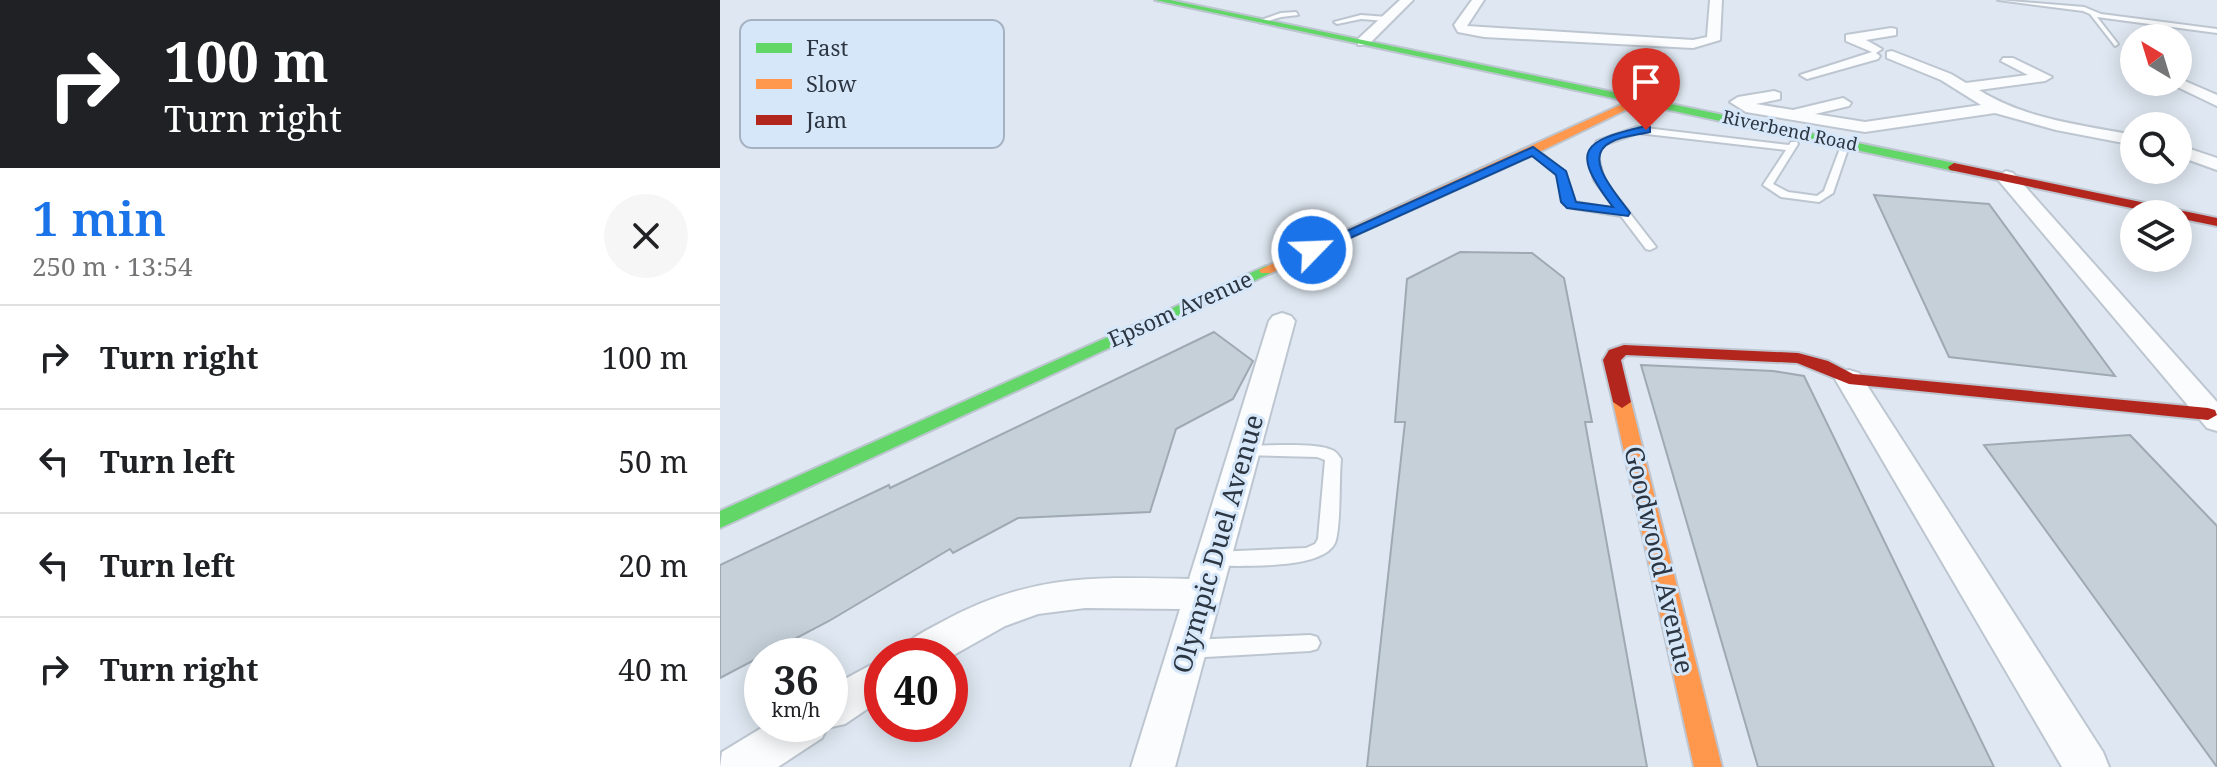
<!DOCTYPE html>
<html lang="en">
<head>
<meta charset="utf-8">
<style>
  :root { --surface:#fff; --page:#f6f6f6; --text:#202124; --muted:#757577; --line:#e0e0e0; --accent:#1a73e8 }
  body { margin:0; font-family:"Noto Serif",serif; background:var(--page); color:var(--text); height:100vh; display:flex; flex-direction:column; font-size:30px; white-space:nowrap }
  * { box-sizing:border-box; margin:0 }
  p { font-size:26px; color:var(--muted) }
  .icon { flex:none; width:44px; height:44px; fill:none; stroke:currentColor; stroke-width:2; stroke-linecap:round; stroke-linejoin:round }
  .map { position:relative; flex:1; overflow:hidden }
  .side { display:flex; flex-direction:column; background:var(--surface); width:720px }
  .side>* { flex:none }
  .guide { background:#202124; color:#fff; overflow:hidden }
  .needle { width:52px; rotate:322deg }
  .tools { position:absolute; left:1400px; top:24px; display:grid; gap:16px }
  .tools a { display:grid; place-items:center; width:72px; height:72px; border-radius:50%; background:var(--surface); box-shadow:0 4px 20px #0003; font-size:40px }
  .speed { position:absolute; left:24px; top:638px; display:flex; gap:16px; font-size:40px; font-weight:700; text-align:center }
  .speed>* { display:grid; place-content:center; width:104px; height:104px; border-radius:50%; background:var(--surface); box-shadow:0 4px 20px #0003; line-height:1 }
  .speed small { font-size:20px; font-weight:400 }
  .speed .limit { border:12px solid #d22; background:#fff; color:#111 }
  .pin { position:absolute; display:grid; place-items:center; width:68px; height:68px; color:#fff; margin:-82px -34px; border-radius:50% 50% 50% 0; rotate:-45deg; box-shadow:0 0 8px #0007 }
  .pin .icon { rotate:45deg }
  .me { position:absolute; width:88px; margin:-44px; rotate:66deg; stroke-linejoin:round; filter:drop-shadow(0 0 6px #0008) }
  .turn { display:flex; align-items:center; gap:28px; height:168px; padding:0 32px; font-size:36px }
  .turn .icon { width:104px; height:104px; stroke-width:2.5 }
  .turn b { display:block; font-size:56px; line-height:68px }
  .round { display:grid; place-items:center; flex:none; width:84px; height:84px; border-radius:42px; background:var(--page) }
  .headline { display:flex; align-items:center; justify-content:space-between; height:136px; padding:0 32px }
  h1 { font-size:48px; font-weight:600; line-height:60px; color:var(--accent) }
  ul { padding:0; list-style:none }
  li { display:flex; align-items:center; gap:24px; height:104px; padding:0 32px; border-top:2px solid var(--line) }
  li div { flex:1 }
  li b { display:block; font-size:30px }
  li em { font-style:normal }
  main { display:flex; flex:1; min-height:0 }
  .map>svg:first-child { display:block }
  .building { fill:#c5d0d9; stroke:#9fa9b2; stroke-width:2 }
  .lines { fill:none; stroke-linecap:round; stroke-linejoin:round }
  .lane-casing { stroke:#bdc6d0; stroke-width:4 }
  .street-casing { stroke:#bdc6d0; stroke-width:4 }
  .fast-casing { stroke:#bdc6d0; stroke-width:4 }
  .slow-casing { stroke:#bdc6d0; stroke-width:4 }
  .jam-casing { stroke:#bdc6d0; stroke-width:4 }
  .lane { fill:#fafcfd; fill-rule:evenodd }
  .street { fill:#fafcfd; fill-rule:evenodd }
  .fast { fill:#63d668; fill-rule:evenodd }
  .slow { fill:#ff974d; fill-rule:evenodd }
  .jam { fill:#b3261e; fill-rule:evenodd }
  .route { fill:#1a73e8; stroke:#114b97; stroke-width:2 }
  .labels { text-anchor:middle; stroke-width:6; stroke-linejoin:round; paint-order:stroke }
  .far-street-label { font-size:18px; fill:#2c3642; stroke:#d7e7fa }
  .street-label { font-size:22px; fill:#2c3642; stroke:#d7e7fa }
  .near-street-label { font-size:26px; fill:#2c3642; stroke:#d7e7fa }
  .key { fill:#d7e7fa; stroke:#a4b2c3; stroke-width:2 }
  .key-label { font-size:22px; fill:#2c3642 }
</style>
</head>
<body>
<main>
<section class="side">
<div class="guide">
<div class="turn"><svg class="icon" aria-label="right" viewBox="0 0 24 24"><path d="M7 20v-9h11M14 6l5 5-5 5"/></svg><div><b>100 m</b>Turn right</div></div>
</div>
<div class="headline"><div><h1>1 min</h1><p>250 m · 13:54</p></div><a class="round"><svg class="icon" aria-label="close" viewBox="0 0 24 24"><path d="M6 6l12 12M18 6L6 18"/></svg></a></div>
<ul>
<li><svg class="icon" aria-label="right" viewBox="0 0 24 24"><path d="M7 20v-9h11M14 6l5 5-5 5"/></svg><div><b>Turn right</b></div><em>100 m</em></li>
<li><svg class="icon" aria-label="left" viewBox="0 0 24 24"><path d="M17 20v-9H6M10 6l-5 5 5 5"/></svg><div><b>Turn left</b></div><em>50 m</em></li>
<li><svg class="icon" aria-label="left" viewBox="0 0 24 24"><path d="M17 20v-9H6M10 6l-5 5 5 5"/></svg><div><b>Turn left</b></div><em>20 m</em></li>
<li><svg class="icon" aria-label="right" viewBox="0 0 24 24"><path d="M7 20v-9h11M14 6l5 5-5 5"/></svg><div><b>Turn right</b></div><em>40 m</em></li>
</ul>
</section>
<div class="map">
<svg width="1497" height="767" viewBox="0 0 1497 767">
  <rect width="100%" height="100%" fill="#dfe8f2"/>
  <!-- building -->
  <g class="building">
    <path d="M1154 195 1269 204 1395 376 1229 357Z"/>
    <path d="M740 252 812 253 844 278 872 422H865L927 767H647L685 422H675L687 279Z"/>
    <path d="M494 332 533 361 513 399 456 429 430 512 298 518 233 553 230 549 109 621 0 678V565L169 485 170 488Z"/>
    <path d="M921 365 1053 371 1084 376 1274 767H1038Z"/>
    <path d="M1410 435 1497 526V767L1264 445Z"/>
  </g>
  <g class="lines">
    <!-- lane casing -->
    <g class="lane-casing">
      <g id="lane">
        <path d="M1278 0 1364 7 1381 14 1497 29V33L1377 17 1398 44 1395 46 1370 14 1363 11Z"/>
        <path d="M576 12 578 15 561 17 541 23 538 21 561 13Z"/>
        <path d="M641 15 667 17 670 19 667 21 641 19 617 24 614 22Z"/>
        <path d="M917 127 1069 145 1071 142H1077L1078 144 1053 184 1068 192 1097 196 1104 191 1122 143 1126 140 1130 143 1113 193 1099 202 1061 197 1043 185 1066 150 918 133 883 145 878 156 884 180 936 247 930 250 926 249 901 216 852 208 844 204 837 175 809 151 816 149 845 172 855 202 896 209 874 180 868 156 877 141Z"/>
        <path d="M525 446C545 446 595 442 612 450 617 452 618 455 621 459 619 481 621 520 616 540 608 571 521 565 494 566L488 564 485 559 488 554 494 552 586 548 595 544 598 539 605 460 597 457 520 455 517 451 520 447Z"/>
        <path d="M590 635 597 637 600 643 597 649 590 651 468 658 461 655 458 649 461 643 468 640Z"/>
      </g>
    </g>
    <!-- street casing -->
    <g class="street-casing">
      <g id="street">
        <path d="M680 0H693L648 45H638V39Z"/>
        <path d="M752 0H764L747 26 973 40 987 37 990 0H1002L1000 40 973 48 764 37 738 32 734 25Z"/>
        <path d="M1171 28 1176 29V35L1146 40 1162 49 1156 53 1160 56 1158 59 1087 79 1080 75 1152 52 1126 41V35Z"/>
        <path d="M1172 51 1231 74 1246 83 1308 75 1281 61 1283 58H1293L1332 77 1325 81 1259 90C1305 119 1361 125 1414 135V145L1336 130 1275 113 1145 132 1026 112 1010 102 1018 97 1054 91 1060 93V99L1036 104 1073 110 1123 98 1131 103 1129 106 1095 114 1145 122 1261 105 1221 80 1167 58V52Z"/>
        <path d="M1458 78 1497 95V106L1447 82H1458Z"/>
        <path d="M1458 145 1497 158V170L1458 156Z"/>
        <path d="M1286 171 1293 173 1497 402V431L1487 428 1279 181 1276 177Z"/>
        <path d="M562 313 571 316 575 321 455 767H411L460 609 365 608 318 614 285 626 230 657 178 656C186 639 204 632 220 623 309 574 371 577 469 579L549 321 553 316Z"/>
        <path d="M1129 370 1139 373 1143 379 1383 752 1389 767H1342L1115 379 1119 373Z"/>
        <path d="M162 659V699L125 724 107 728 102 738 58 767H0L2 752 48 724H110V687Z"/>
      </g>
    </g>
    <!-- fast casing -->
    <g class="fast-casing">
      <g id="fast">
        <path d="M435 0H450L1234 163 1240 167 1234 171Z"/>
        <path d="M546 266 553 270 551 273 0 528V511Z"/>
      </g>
    </g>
    <!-- slow casing -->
    <g class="slow-casing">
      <g id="slow">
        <path d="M920 96 925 99 924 101 817 153 551 273H541L539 270Z"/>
        <path d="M902 396 911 402 1002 767H974L893 402Z"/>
      </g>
    </g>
    <!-- jam casing -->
    <g class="jam-casing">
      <g id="jam">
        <path d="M1234 163 1497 218V226L1458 218V214H1440L1230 170 1228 167Z"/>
        <path d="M904 345 1078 353 1108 361 1133 374 1488 408 1495 410 1497 415 1488 420 1129 384 1077 363 906 355 901 360 911 402 902 408 893 402 883 360 889 350Z"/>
      </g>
    </g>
    <!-- lane -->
    <use href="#lane" class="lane"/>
    <!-- street -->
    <use href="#street" class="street"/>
    <!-- fast -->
    <use href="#fast" class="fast"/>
    <!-- slow -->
    <use href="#slow" class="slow"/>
    <!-- jam -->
    <use href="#jam" class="jam"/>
  </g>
  <!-- route -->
  <path class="route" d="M926 126 930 127V132C917 135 902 136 891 142 860 157 899 197 910 213L908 216 847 208 841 202 836 175 812 156 597 253H587L585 250 813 147 846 171 856 202 893 207C849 149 862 141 926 126Z"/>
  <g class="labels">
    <!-- far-street labels -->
    <g class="far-street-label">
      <text transform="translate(1070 131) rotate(12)" y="6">Riverbend Road</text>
    </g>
    <!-- street labels -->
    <g class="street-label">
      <text transform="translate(460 309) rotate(-24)" y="8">Epsom Avenue</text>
    </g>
    <!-- near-street labels -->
    <g class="near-street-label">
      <text transform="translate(498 544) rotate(-74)" y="9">Olympic Duel Avenue</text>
      <text transform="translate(939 560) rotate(77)" y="9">Goodwood Avenue</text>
    </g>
  </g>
  <!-- legend -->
  <rect x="20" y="20" width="264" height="128" rx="12" class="key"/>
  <rect x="36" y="43" width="36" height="10" fill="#63d668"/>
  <rect x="36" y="79" width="36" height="10" fill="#ff974d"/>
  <rect x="36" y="115" width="36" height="10" fill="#b3261e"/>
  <g class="key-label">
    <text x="86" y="56">Fast</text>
    <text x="86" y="92">Slow</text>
    <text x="86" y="128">Jam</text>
  </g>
</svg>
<div class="tools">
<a><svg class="needle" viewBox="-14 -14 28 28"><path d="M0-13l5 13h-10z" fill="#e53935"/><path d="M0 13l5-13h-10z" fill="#757577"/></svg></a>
<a><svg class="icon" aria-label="search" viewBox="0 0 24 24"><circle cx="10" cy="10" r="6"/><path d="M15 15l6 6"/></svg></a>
<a><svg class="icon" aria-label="layers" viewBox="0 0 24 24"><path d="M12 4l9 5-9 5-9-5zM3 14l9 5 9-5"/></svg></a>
</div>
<div class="speed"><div>36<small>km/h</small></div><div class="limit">40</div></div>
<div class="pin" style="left:926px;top:130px;background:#d93025"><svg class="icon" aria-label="arrive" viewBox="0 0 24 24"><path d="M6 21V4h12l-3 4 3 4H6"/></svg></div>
<svg class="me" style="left:592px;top:250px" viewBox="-20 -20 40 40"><circle r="17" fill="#1a73e8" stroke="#fff" stroke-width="3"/><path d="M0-11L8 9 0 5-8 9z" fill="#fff"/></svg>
</div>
</main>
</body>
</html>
